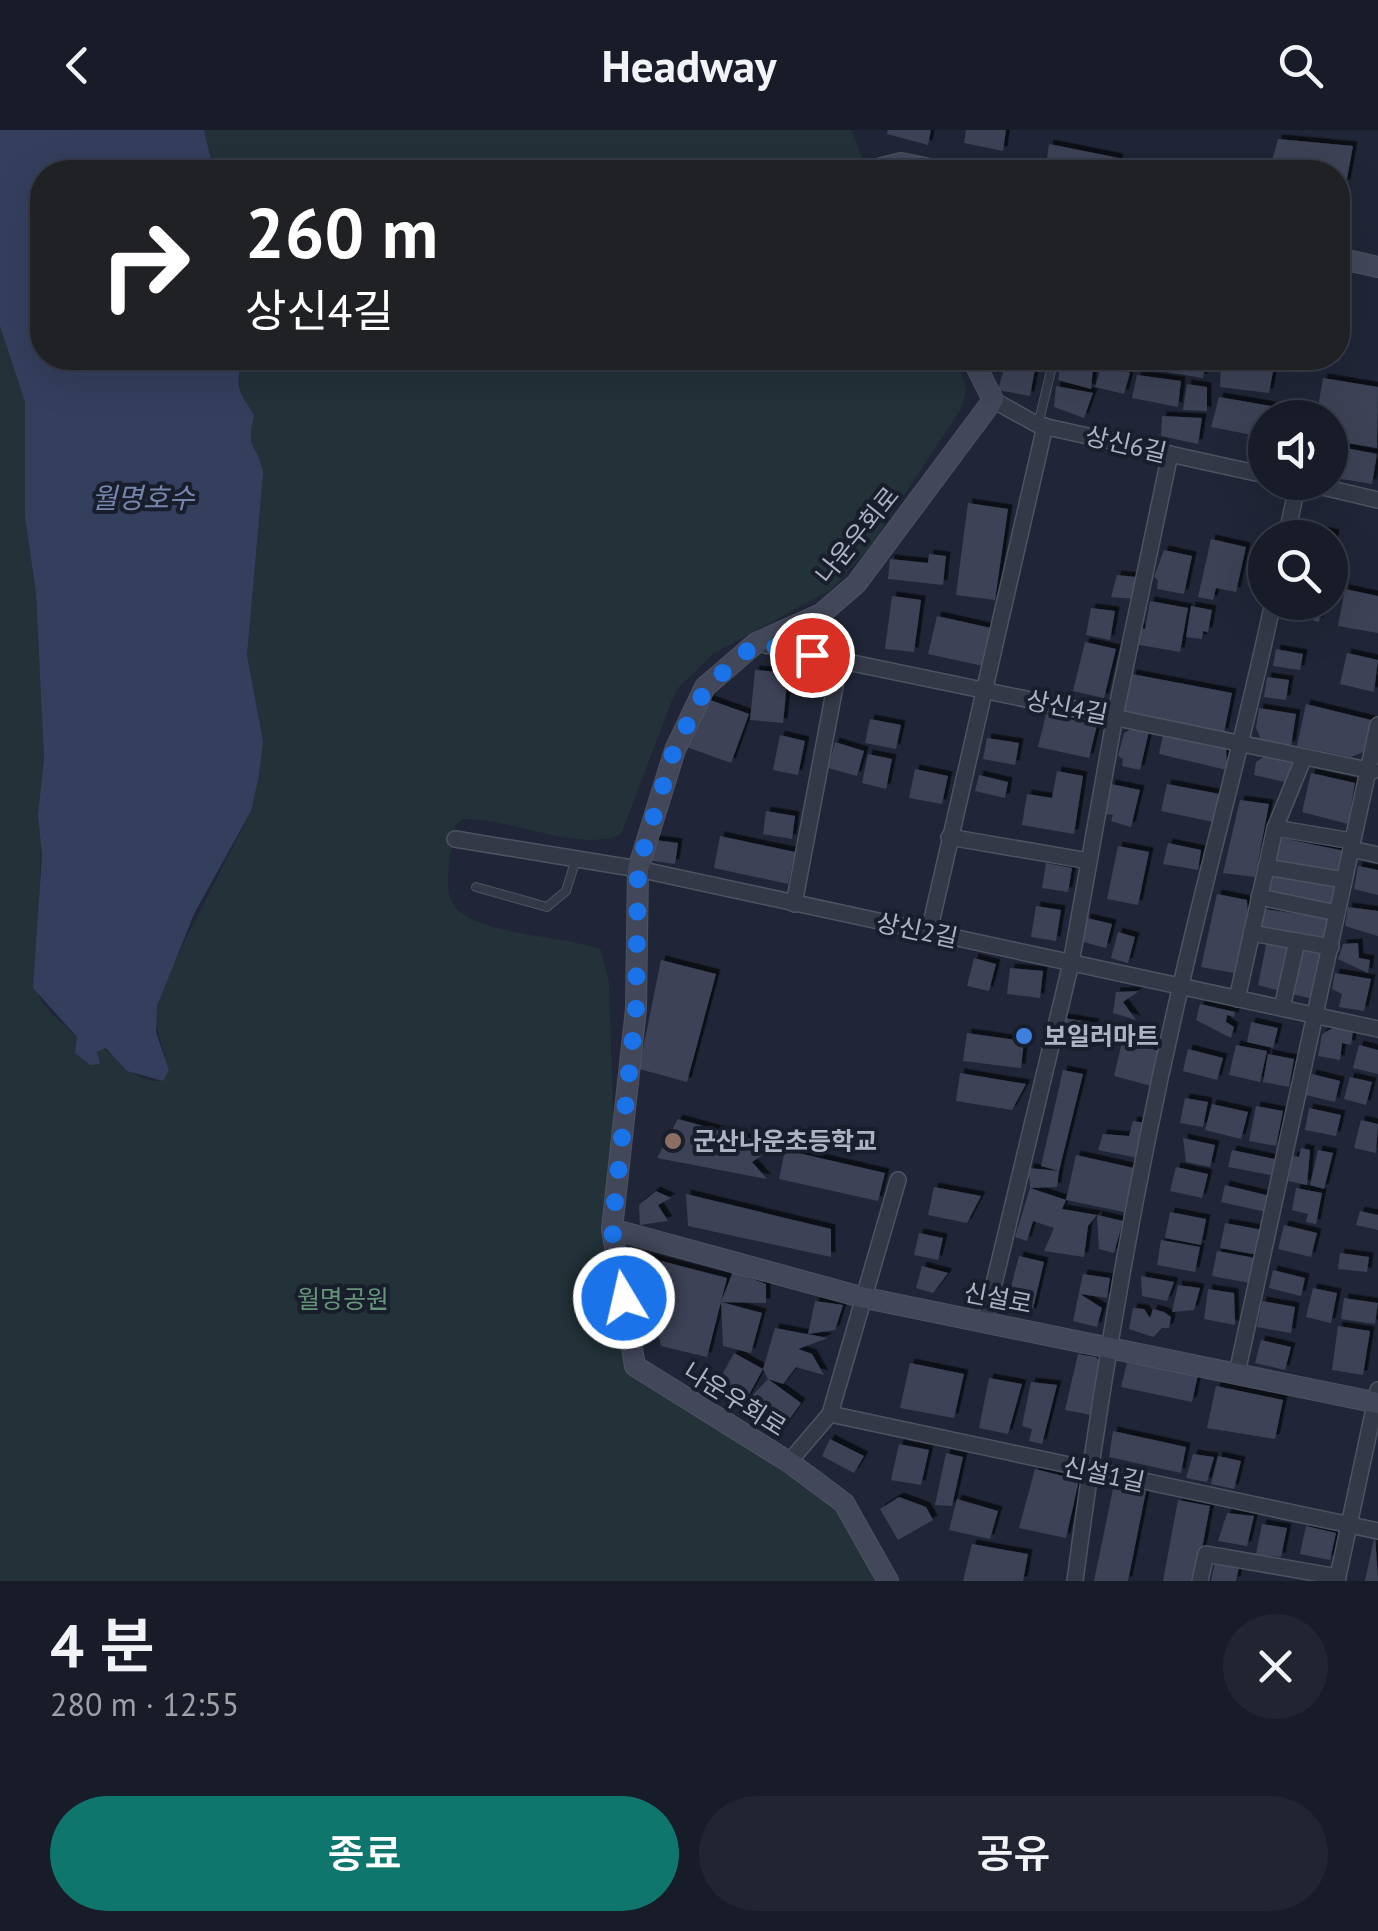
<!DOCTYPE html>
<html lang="ko">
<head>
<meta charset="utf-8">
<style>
  :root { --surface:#181c29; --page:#212531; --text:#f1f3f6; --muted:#9fa1a8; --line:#363a46; --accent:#0f766e }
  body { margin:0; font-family:"PT Sans","Noto Sans KR",sans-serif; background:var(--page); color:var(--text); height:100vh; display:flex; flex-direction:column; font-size:38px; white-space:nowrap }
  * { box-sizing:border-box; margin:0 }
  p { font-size:32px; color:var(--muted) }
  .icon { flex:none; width:55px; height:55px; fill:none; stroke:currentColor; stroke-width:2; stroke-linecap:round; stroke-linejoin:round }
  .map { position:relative; height:1451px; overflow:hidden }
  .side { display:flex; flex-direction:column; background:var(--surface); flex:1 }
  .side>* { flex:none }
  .banner { position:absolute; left:30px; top:30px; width:1320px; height:210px; border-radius:40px; box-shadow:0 10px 40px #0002,0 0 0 2px var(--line); background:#202124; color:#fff; overflow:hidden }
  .tools { position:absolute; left:1248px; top:270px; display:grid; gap:20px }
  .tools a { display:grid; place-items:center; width:100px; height:100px; border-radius:50%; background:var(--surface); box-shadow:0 10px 40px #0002,0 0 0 2px var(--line); font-size:50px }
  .pin { position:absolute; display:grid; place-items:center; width:85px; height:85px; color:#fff; margin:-42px; border:5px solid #fff; border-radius:50%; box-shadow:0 2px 10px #0007 }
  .me { position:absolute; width:110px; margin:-55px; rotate:351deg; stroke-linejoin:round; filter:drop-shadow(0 0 8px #0008) }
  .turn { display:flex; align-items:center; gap:35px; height:210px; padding:0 50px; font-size:45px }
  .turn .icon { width:130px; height:130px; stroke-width:2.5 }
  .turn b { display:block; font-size:70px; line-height:85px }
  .round { display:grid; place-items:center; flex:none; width:105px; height:105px; border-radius:52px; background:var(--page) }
  .head { display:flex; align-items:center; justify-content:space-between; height:170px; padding:0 50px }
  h1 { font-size:60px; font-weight:600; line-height:75px }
  .action { display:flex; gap:20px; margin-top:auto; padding:20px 50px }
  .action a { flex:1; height:115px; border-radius:60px; background:var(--accent); color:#fff; font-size:40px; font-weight:600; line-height:115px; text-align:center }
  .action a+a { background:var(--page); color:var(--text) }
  header { display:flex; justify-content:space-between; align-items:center; height:130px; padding:0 50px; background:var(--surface); font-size:45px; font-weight:600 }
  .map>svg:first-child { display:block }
  .green { fill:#223238 }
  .water { fill:#343f5e }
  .building { fill:#3c4357; filter:url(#shadow) }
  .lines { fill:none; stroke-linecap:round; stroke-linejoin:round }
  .lane-casing { stroke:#4e5362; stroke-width:10 }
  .street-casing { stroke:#4e5362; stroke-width:18 }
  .secondary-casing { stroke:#4e5362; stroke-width:22 }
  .lane { stroke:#343947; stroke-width:8 }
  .street { stroke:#343947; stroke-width:15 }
  .secondary { stroke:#42475a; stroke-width:20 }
  .route { stroke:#1a73e8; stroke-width:18; stroke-dasharray:0 32.4 }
  .shop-dot { fill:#3f7fe0; stroke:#191e2c; stroke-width:4 }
  .education-dot { fill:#8d6e63; stroke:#191e2c; stroke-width:4 }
  .labels { text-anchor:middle; stroke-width:8; stroke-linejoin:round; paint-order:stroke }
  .street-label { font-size:25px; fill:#aeb3c4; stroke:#191e2c }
  .poi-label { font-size:25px; font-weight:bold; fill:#aeb3c4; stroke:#191e2c; text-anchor:start }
  .park-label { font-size:25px; fill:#669478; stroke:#191e2c }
  .water-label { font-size:28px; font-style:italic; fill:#7685ac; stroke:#191e2c }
</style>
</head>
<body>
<header><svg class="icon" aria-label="back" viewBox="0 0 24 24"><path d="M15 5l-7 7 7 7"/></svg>Headway<svg class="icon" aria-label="search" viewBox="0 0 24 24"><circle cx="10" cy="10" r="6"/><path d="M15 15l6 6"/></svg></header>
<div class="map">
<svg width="1378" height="1451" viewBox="0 0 1378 1451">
  <defs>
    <filter id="shadow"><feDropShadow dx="4.5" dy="-4.5" stdDeviation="0" flood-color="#0009"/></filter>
  </defs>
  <rect width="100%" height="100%" fill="#202637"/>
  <!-- green -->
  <g class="green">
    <path d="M204 0H851L868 42H214Z"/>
    <path d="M0 196 25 271 28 305 25 387 36 463 44 629 37 837C26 867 57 888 77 907L78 927H96L101 918C126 928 126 951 163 951L169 940 154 889 164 852 251 681 253 568 247 525 262 335 250 319C249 308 253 297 251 288 244 263 231 253 246 228H957L966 260 961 279 871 415 832 459 713 524 676 560 621 704C581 724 508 687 463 689L455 695C453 716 444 747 450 767 461 807 563 803 601 820L609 853 616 1071 639 1223 651 1237 822 1341 847 1363 896 1451H0Z"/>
  </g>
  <!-- water -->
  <path class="water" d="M0 0H204L214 42H42V228H246C231 253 241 264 254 285 245 324 258 312 263 343L247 525 263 612 259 645 251 681 194 784 157 876 156 902 169 940 163 951 127 941 106 918 97 922 100 934 90 935 75 923 77 907 33 858 42 725 38 685 44 629 36 463 25 387V272L0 196Z"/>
  <!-- building -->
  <g class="building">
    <path d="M888 0H931L928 15 887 4Z"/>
    <path d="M966 0H1006L1003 21 964 13Z"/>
    <path d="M1278 9 1353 16 1346 54 1338 53V42H1269Z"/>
    <path d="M1049 14 1119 28 1116 42H1045Z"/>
    <path d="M1007 228H1037L1030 266 998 260Z"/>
    <path d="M1062 228H1094L1091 259 1058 250Z"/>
    <path d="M1145 228H1206L1203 248 1143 238Z"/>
    <path d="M1102 234 1130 243 1124 264 1095 257Z"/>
    <path d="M1221 236H1274L1269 263 1220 257Z"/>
    <path d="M1137 245 1181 251 1178 277 1132 268Z"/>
    <path d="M1323 248 1378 257 1377 318 1330 310V288H1316Z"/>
    <path d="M1187 254 1207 257V281L1183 280Z"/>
    <path d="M1056 256 1093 263 1084 288 1054 277Z"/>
    <path d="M1219 267 1271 276 1263 307 1211 297Z"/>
    <path d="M1162 286 1202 288 1198 314 1161 306Z"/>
    <path d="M1330 315 1377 324 1372 354 1330 347Z"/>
    <path d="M968 373 1008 379 995 470 956 465Z"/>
    <path d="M1300 396 1335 404 1332 419 1330 408H1298Z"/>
    <path d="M1211 409 1246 417 1236 462 1216 458 1213 470 1198 467Z"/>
    <path d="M1164 420 1192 426 1184 464 1157 459 1158 450 1154 447Z"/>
    <path d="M929 424 946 426 943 455 888 449 890 429 928 433Z"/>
    <path d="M1117 445 1136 447 1134 469 1111 467Z"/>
    <path d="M1345 459 1378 466V503L1338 496Z"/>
    <path d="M892 466 921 470 914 522 885 519Z"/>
    <path d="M1150 471 1188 478 1180 522 1134 514 1137 497 1145 499Z"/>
    <path d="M1295 472H1322L1319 492 1292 485Z"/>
    <path d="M1191 476 1212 480 1208 502 1203 501 1202 509 1186 507Z"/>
    <path d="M1091 478 1115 481 1110 510 1086 505Z"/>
    <path d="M937 486 991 498 983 536 928 524Z"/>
    <path d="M812 493 835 498 833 512 809 507Z"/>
    <path d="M1085 512 1116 519 1104 568 1073 561Z"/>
    <path d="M1276 519 1303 524 1300 540 1273 536Z"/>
    <path d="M1347 523 1378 530 1374 562 1340 554Z"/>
    <path d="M755 540 788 543 783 593 750 590Z"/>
    <path d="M1132 544 1232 563 1224 603 1124 584Z"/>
    <path d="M1267 547 1289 550 1286 570 1264 567Z"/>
    <path d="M702 567 749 584 731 633 684 616Z"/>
    <path d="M1306 574 1371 590 1363 622 1351 627 1297 616Z"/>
    <path d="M1259 578 1296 584 1291 616 1261 610 1256 598Z"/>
    <path d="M1046 584 1097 595 1089 628 1038 617Z"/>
    <path d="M870 589 901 595 896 619 865 613Z"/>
    <path d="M1133 598 1149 601 1140 640 1122 636 1123 629 1118 626 1124 603Z"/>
    <path d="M780 605 805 611 798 645 773 640Z"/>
    <path d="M1163 605 1226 617 1227 640 1159 624Z"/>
    <path d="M987 608 1019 613 1015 635 983 629Z"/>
    <path d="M835 612 864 621 857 646 828 638Z"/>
    <path d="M868 624 892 629 886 659 862 653Z"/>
    <path d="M1266 625 1292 631 1289 653 1254 645 1256 632Z"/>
    <path d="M915 639 948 646 942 674 909 668Z"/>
    <path d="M1057 641 1083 646 1074 704 1022 695 1027 664 1052 668Z"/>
    <path d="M1311 643 1355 653 1348 694 1302 682Z"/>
    <path d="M979 645 1008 652 1005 668 975 661Z"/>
    <path d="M1111 654 1140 660 1131 697 1111 691 1113 685 1105 684Z"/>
    <path d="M1167 654 1220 664 1213 692 1161 681Z"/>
    <path d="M1240 670 1269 674 1255 747 1223 743Z"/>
    <path d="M766 681 795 686 792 709 763 704Z"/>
    <path d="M720 706 795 722 788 754 714 738Z"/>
    <path d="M1276 707 1345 721 1342 743 1270 730Z"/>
    <path d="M648 709 678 713 675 734 646 730Z"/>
    <path d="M1168 713 1201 720 1198 740 1163 734Z"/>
    <path d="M1118 716 1149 722 1138 775 1107 769Z"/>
    <path d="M1046 733 1072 738 1068 762 1042 758Z"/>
    <path d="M1358 736 1378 740V765L1354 759Z"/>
    <path d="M1273 743 1337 756 1333 777 1270 762Z"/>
    <path d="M1217 764 1247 770 1248 792 1234 843 1201 837Z"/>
    <path d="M1036 776 1061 780 1056 811 1031 807Z"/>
    <path d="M1348 777 1378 781V806L1345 796Z"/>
    <path d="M1265 779 1330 789 1328 809 1260 799Z"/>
    <path d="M1087 788 1112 794 1106 818 1080 811Z"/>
    <path d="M1118 802 1135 807 1128 833 1111 828Z"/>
    <path d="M1267 811 1291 814 1280 861 1258 855Z"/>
    <path d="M1358 813 1359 828 1370 830 1368 843 1338 829 1343 814Z"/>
    <path d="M1302 817 1323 824 1316 864 1309 868 1292 864Z"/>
    <path d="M974 828 996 834 989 861 967 856Z"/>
    <path d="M661 830 716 844 687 952 639 939Z"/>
    <path d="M1010 838 1043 841 1040 868 1007 864Z"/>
    <path d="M1335 843 1371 849 1364 881 1339 877 1342 864 1332 859Z"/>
    <path d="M1139 861 1123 872 1136 890 1113 883 1116 862Z"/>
    <path d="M1200 874 1235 882 1234 887 1227 885 1226 892 1234 897 1231 908 1196 890Z"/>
    <path d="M1058 887 1095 893 1090 921 1064 916Z"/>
    <path d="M1251 892 1278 898 1273 918 1247 912Z"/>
    <path d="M1333 898 1353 901 1351 915 1342 913 1340 930 1318 926 1322 904Z"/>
    <path d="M967 903 1024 911 1021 938 963 931Z"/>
    <path d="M1122 912 1164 922 1155 957 1114 946Z"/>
    <path d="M1236 915 1267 921 1260 952 1229 945Z"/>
    <path d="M1359 915 1378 920V944L1353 938Z"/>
    <path d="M1188 919 1223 928 1217 950 1183 941Z"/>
    <path d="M1268 924 1294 929 1289 957 1263 952Z"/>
    <path d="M1063 940 1083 944 1059 1041 1041 1036Z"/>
    <path d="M960 943 1026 954 1012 980 956 971Z"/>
    <path d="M1312 944 1340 951 1335 972 1306 965Z"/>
    <path d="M1350 947 1372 952 1366 975 1344 969Z"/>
    <path d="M1185 968 1208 972 1203 997 1180 993Z"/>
    <path d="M1212 974 1248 982 1241 1009 1205 1000Z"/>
    <path d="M1256 976 1283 981 1276 1016 1249 1011Z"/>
    <path d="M1309 978 1341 985 1336 1006 1305 1000Z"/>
    <path d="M678 989 776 1016 752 1032 767 1049 657 1028Z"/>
    <path d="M1361 990 1378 994 1376 1023 1354 1018Z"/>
    <path d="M1133 991 1151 994 1143 1029 1098 1020 1103 1004 1129 1006Z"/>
    <path d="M1183 1008 1215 1015 1210 1037 1186 1032Z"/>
    <path d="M1301 1018 1310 1020 1307 1055 1288 1051 1293 1026 1299 1027Z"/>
    <path d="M785 1020 885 1043 878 1071 779 1049Z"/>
    <path d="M1232 1020 1279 1030 1276 1046 1228 1037Z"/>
    <path d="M1318 1020 1333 1023 1324 1059 1310 1055Z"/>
    <path d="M1076 1025 1134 1038 1124 1082 1066 1070Z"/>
    <path d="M1176 1037 1208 1044 1202 1068 1170 1061Z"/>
    <path d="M1029 1038 1059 1041 1057 1057 1030 1058 1066 1070 1062 1079 1097 1085 1123 1091 1114 1123 1099 1119 1097 1085 1088 1096 1084 1127 1044 1121 1054 1098 1033 1091 1027 1111 1015 1107 1030 1058Z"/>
    <path d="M1225 1055 1270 1066 1266 1082 1221 1072Z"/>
    <path d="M934 1057 981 1066 967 1093 928 1085Z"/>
    <path d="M1296 1058 1322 1063 1316 1094 1306 1092 1308 1084 1292 1080Z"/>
    <path d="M656 1061 671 1068 658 1075 668 1091 640 1095 639 1075Z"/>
    <path d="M686 1064 831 1099V1127L688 1096Z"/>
    <path d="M1360 1081 1378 1085V1100L1356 1095Z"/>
    <path d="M1170 1082 1206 1089 1201 1115 1165 1108Z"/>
    <path d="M1225 1093 1263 1100 1258 1125 1220 1118Z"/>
    <path d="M1284 1095 1317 1103 1311 1127 1278 1119Z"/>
    <path d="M919 1103 943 1108 938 1130 914 1125Z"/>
    <path d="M1161 1110 1200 1117 1195 1142 1157 1135Z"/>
    <path d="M1217 1121 1255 1128 1250 1153 1212 1146Z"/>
    <path d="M1340 1123 1369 1127 1367 1142 1338 1139Z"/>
    <path d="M638 1125 727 1148 707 1227 661 1216Z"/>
    <path d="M1019 1126 1044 1132 1032 1183 1006 1177Z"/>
    <path d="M922 1136 948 1143 933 1163 916 1158Z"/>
    <path d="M1273 1140 1305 1148 1301 1166 1269 1158Z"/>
    <path d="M733 1142 766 1154V1173L721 1172Z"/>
    <path d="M1083 1144 1110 1148 1107 1168 1080 1164 1102 1178 1097 1197 1073 1191Z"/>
    <path d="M1141 1146 1174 1152 1167 1171 1142 1166Z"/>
    <path d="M1178 1155 1200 1158 1194 1180 1172 1182Z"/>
    <path d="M1313 1158 1337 1163 1331 1193 1306 1187Z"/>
    <path d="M1208 1159 1234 1163 1235 1195 1204 1189Z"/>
    <path d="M1344 1168 1378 1173 1375 1194 1341 1189Z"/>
    <path d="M815 1171 843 1175 835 1200 808 1204Z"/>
    <path d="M1262 1171 1295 1177 1291 1203 1257 1197Z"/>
    <path d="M721 1172 762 1183 751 1223 723 1216Z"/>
    <path d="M1133 1178 1144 1179 1150 1188 1153 1179 1164 1182 1171 1187 1169 1198H1162L1153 1207 1129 1199Z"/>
    <path d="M1338 1196 1370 1201 1363 1245 1332 1240Z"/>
    <path d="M775 1198 828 1208 798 1219 812 1224 824 1245 796 1237 783 1254 768 1249 801 1273 779 1304 744 1274 768 1249 763 1239 744 1274 715 1258 734 1223 763 1239Z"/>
    <path d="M1261 1210 1291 1217 1285 1240 1255 1233Z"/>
    <path d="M1078 1224 1096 1227 1102 1234 1091 1285 1065 1280Z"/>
    <path d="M910 1233 964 1244 954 1288 900 1278Z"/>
    <path d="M1127 1233 1198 1245 1192 1272 1121 1257Z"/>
    <path d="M989 1248 1022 1254 1008 1304 979 1298Z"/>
    <path d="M1031 1252 1057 1255 1042 1314 1029 1311 1032 1299 1022 1296Z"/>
    <path d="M1216 1256 1283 1270 1275 1309 1207 1298Z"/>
    <path d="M1113 1301 1186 1317 1181 1343 1109 1327Z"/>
    <path d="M830 1309 864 1326 854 1343 822 1326Z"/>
    <path d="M899 1314 929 1320 921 1355 891 1350Z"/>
    <path d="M946 1323 963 1327 952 1376 935 1375Z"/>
    <path d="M1193 1324 1214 1327 1207 1352 1186 1348Z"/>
    <path d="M1218 1326 1241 1331 1234 1359 1211 1354Z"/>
    <path d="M1035 1339 1079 1350 1066 1408 1019 1398Z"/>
    <path d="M1114 1354 1146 1361 1128 1451H1094Z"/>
    <path d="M899 1367 926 1377 933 1390 898 1410 880 1379Z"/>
    <path d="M957 1369 998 1381 990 1409 949 1400Z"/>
    <path d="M1178 1370 1210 1376 1196 1451H1163Z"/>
    <path d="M1227 1383 1254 1386 1247 1416 1218 1411Z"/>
    <path d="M1262 1394 1287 1398 1281 1427 1256 1424Z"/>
    <path d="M1306 1396 1336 1403 1330 1430 1300 1424Z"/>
    <path d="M1375 1404 1378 1451H1365Z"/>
    <path d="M972 1414 1028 1424 1023 1451H963Z"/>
    <path d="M1215 1432 1239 1437 1236 1451H1211Z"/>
  </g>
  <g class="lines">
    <!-- lane casing -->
    <g class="lane-casing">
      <g id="lane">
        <path d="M1038 295 1054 228"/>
        <path d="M476 757 547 777 566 761 576 729"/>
      </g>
    </g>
    <!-- street casing -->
    <g class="street-casing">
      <g id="street">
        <path d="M993 270 1038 295 1265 345"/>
        <path d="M1301 352 1378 370"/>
        <path d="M1286 408 1298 352"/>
        <path d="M756 513 1373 641"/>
        <path d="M1275 698 1304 627"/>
        <path d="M949 707 1089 731"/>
        <path d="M455 709 638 739 1378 899"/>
        <path d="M1351 719 1378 725"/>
        <path d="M1266 737 1344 750"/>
        <path d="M1259 767 1337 783"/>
        <path d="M794 774 840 530"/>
        <path d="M929 802 1045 296"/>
        <path d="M1251 803 1331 817"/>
        <path d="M1237 869 1275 698 1352 711"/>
        <path d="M1282 878 1297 811"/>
        <path d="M985 1191 1071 833 1115 586 1170 324"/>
        <path d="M1237 1243 1378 595"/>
        <path d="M830 1284 1378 1401"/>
        <path d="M789 1332 830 1284 898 1050"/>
        <path d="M1075 1451C1101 1252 1135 1051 1181 855 1210 727 1246 601 1273 472"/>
        <path d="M1200 1451 1206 1424 1338 1447"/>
        <path d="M1337 1451 1378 1260"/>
      </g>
    </g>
    <!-- secondary casing -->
    <g class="secondary-casing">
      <g id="secondary">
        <path d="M883 42 881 38 901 33 945 42"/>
        <path d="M1338 128 1378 137"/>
        <path d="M612 1099 861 1167 1378 1273"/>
        <path d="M888 1451 844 1373 789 1332 635 1236 612 1099 636 879 638 739 675 620 705 557 756 513 821 484 856 454 993 270 972 228"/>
      </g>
    </g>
    <!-- lane -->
    <use href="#lane" class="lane"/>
    <!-- street -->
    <use href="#street" class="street"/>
    <!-- secondary -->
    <use href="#secondary" class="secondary"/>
  </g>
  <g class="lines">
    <!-- route -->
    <path class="route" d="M624 1168 612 1100 636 879 638 738 674 620 706 558 756 513 812 525"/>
  </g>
  <!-- markers -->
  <circle class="shop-dot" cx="1024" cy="906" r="10"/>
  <circle class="education-dot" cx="673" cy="1011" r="10"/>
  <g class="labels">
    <!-- street labels -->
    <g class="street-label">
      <text transform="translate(1126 314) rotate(13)" y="9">상신6길</text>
      <text transform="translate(857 405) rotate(-51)" y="9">나운우회로</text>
      <text transform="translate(1067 577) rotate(11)" y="9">상신4길</text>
      <text transform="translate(917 800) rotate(12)" y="9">상신2길</text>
      <text transform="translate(998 1168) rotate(11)" y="9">신설로</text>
      <text transform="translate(735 1269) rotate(32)" y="9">나운우회로</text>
      <text transform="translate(1104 1344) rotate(12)" y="9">신설1길</text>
    </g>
    <!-- poi labels -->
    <g class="poi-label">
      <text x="1044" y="915">보일러마트</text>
      <text x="693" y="1020">군산나운초등학교</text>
    </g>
    <!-- park labels -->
    <g class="park-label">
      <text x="343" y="1178">월명공원</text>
    </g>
    <!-- water labels -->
    <g class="water-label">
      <text x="143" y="378">월명호수</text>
    </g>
  </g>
</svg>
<div class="tools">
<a><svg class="icon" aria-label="sound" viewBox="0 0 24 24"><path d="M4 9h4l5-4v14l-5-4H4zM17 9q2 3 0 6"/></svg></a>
<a><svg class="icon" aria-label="search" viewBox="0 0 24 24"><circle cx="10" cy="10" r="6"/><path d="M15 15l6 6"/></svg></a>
</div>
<div class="pin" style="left:812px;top:525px;background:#d93025"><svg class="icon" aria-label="arrive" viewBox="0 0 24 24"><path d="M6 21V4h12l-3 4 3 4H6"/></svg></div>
<svg class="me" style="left:624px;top:1168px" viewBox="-20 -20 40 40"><circle r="17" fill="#1a73e8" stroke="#fff" stroke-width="3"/><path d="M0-11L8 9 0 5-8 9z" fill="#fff"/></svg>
<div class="banner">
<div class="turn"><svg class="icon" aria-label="right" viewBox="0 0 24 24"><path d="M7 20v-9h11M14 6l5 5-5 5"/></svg><div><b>260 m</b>상신4길</div></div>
</div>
</div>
<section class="side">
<div class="head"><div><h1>4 분</h1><p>280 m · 12:55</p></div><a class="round"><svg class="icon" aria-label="close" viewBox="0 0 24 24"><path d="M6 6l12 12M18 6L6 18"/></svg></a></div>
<div class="action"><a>종료</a><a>공유</a></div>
</section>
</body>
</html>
